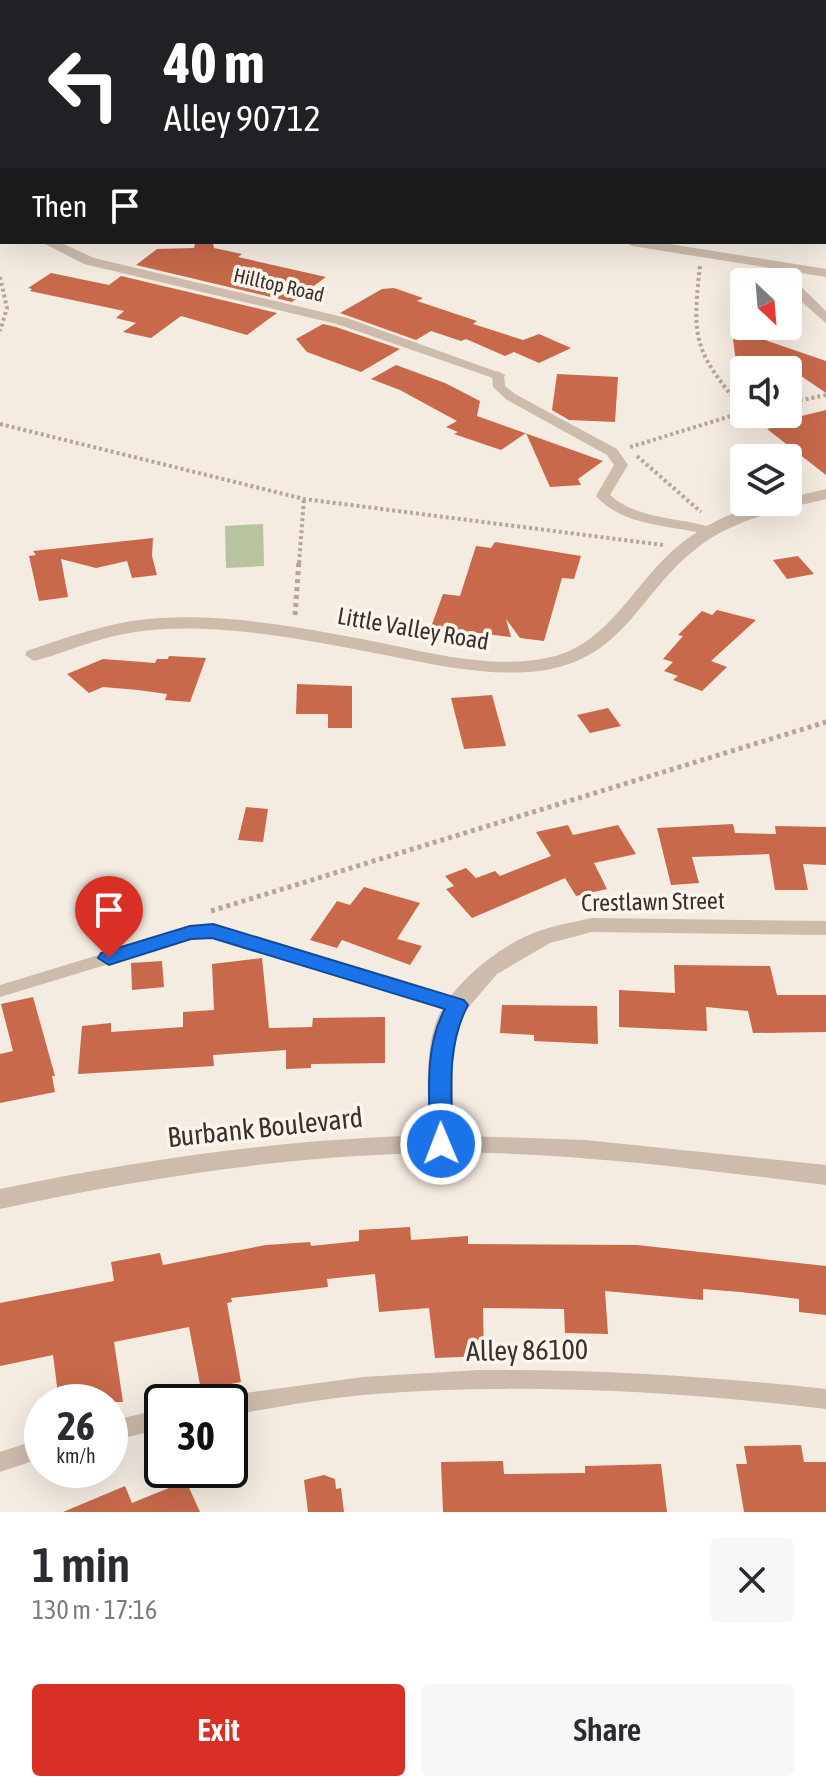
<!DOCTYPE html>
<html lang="en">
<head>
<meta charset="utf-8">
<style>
  :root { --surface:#fff; --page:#f7f7f7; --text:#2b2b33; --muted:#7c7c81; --accent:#d93025 }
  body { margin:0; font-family:"Asap Condensed",sans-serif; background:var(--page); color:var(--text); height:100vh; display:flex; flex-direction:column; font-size:30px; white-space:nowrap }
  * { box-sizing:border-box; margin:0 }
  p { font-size:26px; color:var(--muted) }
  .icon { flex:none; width:44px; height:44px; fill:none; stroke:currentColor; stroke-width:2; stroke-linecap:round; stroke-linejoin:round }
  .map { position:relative; height:1512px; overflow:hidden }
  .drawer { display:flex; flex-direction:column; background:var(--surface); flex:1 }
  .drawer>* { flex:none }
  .guide { position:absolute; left:0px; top:0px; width:826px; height:244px; box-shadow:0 8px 32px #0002; background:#202124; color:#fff; overflow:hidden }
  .needle { width:52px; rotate:154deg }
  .tools { position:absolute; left:730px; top:268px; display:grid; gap:16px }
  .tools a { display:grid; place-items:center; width:72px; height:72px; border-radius:8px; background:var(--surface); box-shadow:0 8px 32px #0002; font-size:40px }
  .speed { position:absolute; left:24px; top:1384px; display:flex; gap:16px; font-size:40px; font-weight:700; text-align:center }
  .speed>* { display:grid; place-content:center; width:104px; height:104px; border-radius:50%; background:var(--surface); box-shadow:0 8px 32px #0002; line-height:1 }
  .speed small { font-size:20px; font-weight:400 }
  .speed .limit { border:4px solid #111; border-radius:12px; background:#fff; color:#111 }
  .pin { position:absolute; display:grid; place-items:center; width:68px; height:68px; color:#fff; margin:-82px -34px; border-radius:50% 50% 50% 0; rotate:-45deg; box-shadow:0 0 8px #0007 }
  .pin .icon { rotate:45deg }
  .me { position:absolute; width:88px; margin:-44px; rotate:359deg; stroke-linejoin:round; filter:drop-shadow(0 0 6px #0008) }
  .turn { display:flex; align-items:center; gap:28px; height:168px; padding:0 32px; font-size:36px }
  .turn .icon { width:104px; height:104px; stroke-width:2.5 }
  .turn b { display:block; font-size:56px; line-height:68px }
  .then { display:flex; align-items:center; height:76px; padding:0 32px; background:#0003; gap:16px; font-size:30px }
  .round { display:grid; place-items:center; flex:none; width:84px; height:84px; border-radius:8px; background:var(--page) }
  .summary { display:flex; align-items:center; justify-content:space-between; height:136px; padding:0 32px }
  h1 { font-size:48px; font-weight:600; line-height:60px }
  .cta { display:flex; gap:16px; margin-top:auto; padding:16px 32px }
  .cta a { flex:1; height:92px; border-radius:8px; background:var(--accent); color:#fff; font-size:32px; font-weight:600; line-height:92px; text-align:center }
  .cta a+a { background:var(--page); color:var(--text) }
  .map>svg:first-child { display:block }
  .green { fill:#b8c4a0 }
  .building { fill:#c8694b }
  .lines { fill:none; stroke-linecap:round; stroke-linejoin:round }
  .path-far2 { stroke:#b9a596; stroke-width:3; stroke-dasharray:2 2; stroke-linecap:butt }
  .path-far1 { stroke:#b9a596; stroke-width:4; stroke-dasharray:3 3; stroke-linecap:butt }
  .path { stroke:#b9a596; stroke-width:5; stroke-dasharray:4 4; stroke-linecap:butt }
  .service { fill:#cdbbac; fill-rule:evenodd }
  .minor { fill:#cdbbac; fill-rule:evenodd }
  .tertiary { fill:#cdbbac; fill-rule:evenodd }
  .route { fill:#1a73e8; stroke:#114b97; stroke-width:2 }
  .labels { text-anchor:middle; stroke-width:7; stroke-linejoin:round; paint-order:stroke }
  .far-street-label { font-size:20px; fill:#3b302b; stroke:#fbf5ee }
  .street-label { font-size:24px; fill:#3b302b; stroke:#fbf5ee }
  .near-street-label { font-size:28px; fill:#3b302b; stroke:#fbf5ee }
</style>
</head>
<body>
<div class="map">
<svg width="826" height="1512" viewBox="0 0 826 1512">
  <rect width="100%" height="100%" fill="#f4ebe1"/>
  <!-- green -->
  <path class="green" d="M263 524 264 566 226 568 225 526Z"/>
  <!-- building -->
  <g class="building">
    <path d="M213 243 214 248 242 254 238 257 326 277 292 302 136 265 157 249 194 248 195 244Z"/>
    <path d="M51 273 109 285 121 276 277 313 247 335 181 316 151 338 123 332 136 323 116 318 124 311 30 291 32 289 28 288Z"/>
    <path d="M394 288 423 298 417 301 477 321 473 324 523 340 539 334 571 348 539 363 514 352 505 356 466 339 461 341 431 331 416 340 340 313 382 289Z"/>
    <path d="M323 324 336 327 400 349 361 372 307 352 296 339Z"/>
    <path d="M733 339H762L826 361V393L788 367 736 363Z"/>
    <path d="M396 365 445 383 480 401 477 416 603 461 578 479 581 485 550 487 526 433 501 450 454 434 458 432 446 427 457 421 400 390 371 379Z"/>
    <path d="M557 374 618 377 615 422 569 420 552 410Z"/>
    <path d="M826 410V475L767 429 790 424 785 420Z"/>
    <path d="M153 538 152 556 157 575 132 578 127 561 96 568 61 559 68 597 39 601 29 556 36 555 33 551Z"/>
    <path d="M495 542 581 556 574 579 562 578 544 641 520 638 506 619 511 637 431 627 443 594 460 596 476 546 491 548Z"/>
    <path d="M798 556 814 574 787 579 773 560Z"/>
    <path d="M717 610 756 620 711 661 727 667 702 691 673 680 678 676 664 671 673 662 663 659 683 636 678 635 702 611 712 615Z"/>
    <path d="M169 656 206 658 190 702 165 700 167 694 138 690 103 687 89 693 67 674 103 659 155 663 157 659H168Z"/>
    <path d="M297 684 352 686V728H328V714H296Z"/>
    <path d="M492 695 506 746 464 749 451 698Z"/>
    <path d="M608 708 621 726 590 733 577 715Z"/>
    <path d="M246 807 268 809 263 842 238 840Z"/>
    <path d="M733 824 735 833 776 834 775 826 826 827V865L803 864 808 890H775L769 854 692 857 699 883 671 885 657 828Z"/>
    <path d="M568 825 573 835 618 825 636 854 594 863 607 889 576 896 565 878 472 918 446 889 454 886 445 876 466 868 476 878 495 871 500 876 551 856 536 832Z"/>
    <path d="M364 887 420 903 397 939 422 946 410 965 342 940 337 948 310 940 337 901 350 905Z"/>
    <path d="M262 958 269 1028 312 1027 313 1018 385 1017V1063L311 1064V1068L286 1069V1050L213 1055 214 1066 78 1074 82 1026 111 1023V1032L183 1027V1012L214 1010 212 964Z"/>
    <path d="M162 961 164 987 132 990 131 963Z"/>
    <path d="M674 965 770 966 777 995H826V1032L753 1033 748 1011 706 1007 707 1031 619 1027V990L675 993Z"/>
    <path d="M33 997 55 1076H52L55 1092 0 1103V1054L13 1051 1 1004Z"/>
    <path d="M502 1005 597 1006 598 1044 534 1041V1035L500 1033Z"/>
    <path d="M410 1227 411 1240 468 1236V1244L637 1245 826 1266V1315L799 1312V1299L740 1292 703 1289V1300L605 1291 608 1334 565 1333 564 1309 483 1308 484 1356 435 1358 429 1308 379 1312 375 1274 327 1279 328 1287 231 1298 232 1302 227 1303 241 1382 201 1390 189 1327 114 1342 123 1402H59L53 1355 0 1366V1303L114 1281 111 1262 160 1253 163 1265 266 1245 310 1242 311 1246 359 1241V1230Z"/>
    <path d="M801 1445 804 1462H826V1512H744L736 1464H747L744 1446Z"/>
    <path d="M503 1461 504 1474 585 1473V1466L661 1464 667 1512H443L441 1462Z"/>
    <path d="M324 1475 335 1479 336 1489 341 1488 344 1512H308L304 1480Z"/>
    <path d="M186 1481 200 1512H63L125 1486 132 1503Z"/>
  </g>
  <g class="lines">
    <!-- path-far2 -->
    <path class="path-far2" d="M258 0 267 2"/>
    <!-- path-far1 -->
    <g class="path-far1">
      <path d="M700 266C691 343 696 352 744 411"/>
      <path d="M0 277 7 308 0 331"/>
      <path d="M788 403 826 395"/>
      <path d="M0 424 304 499 663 545"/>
      <path d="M630 447 744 412"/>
      <path d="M637 456 701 512"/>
      <path d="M299 563 304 499"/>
    </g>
    <!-- path -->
    <g class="path">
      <path d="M295 615 299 561"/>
      <path d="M211 911 826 722"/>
    </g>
    <!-- service -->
    <g class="service">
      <path d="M498 371 504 375 505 386 515 394 617 449 628 465 610 495C638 520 679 517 714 528L716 531 714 534 709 535C672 525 623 527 596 496L614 465 607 455 507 400 493 387 492 375Z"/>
      <path d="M213 925 399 979 464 1000 466 1005 464 1010 457 1011 387 987 213 937 191 939 0 997V985L184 929Z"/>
      <path d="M479 1370C595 1369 710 1376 826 1389V1409C672 1391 518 1382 363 1395 318 1399 274 1408 230 1415V1402H220L222 1398 230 1395 363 1377Z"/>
      <path d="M162 1409V1429L110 1441V1421Z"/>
      <path d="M42 1438V1458L0 1472V1452Z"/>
    </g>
    <!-- minor -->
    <g class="minor">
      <rect x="824" y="92" width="2" height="6"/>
      <path d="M41 242H59L94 258 347 318 506 375 498 380 493 378 337 324 84 264Z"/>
      <path d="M783 279H793L826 311V323L788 290V282H781Z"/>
      <path d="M826 489V499C782 510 734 519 697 548 640 592 626 656 546 670 494 678 441 666 390 656 335 645 279 634 223 630 183 627 142 628 103 639 80 645 57 655 34 661L25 655 27 651C62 639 96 627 132 621 211 610 290 626 367 640 424 651 488 670 547 658 603 647 627 596 664 559 694 528 744 502 788 502V498Z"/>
      <path d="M592 918 826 921V935L592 932 550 943 497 974 467 1009 458 1027 453 1064V1144L450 1151 441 1153 432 1151 429 1144C429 1107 424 1064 434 1028 445 988 500 944 539 931 556 925 574 922 592 918Z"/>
    </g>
    <!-- tertiary -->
    <g class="tertiary">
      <rect x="0" y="130" width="2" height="8"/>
      <path d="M625 242H657L826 269V277L632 246Z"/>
      <path d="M439 1135 585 1140 826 1165V1185C714 1171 601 1156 488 1153 323 1150 161 1174 0 1209V1189C145 1159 290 1138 439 1135Z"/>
    </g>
  </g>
  <!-- route -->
  <path class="route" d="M213 924 464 1000 468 1005C445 1048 452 1097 453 1144L449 1150H433L430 1144C430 1099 423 1049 445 1009L212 938 191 939 109 965 98 958 101 953 190 926Z"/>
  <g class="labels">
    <!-- far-street labels -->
    <g class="far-street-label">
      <text transform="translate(279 285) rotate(13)" y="7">Hilltop Road</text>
    </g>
    <!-- street labels -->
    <g class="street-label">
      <text transform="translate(413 629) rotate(10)" y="8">Little Valley Road</text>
      <text transform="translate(653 902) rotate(-1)" y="8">Crestlawn Street</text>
    </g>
    <!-- near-street labels -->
    <g class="near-street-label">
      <text transform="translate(265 1127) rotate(-6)" y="10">Burbank Boulevard</text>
      <text transform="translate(527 1350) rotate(-1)" y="10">Alley 86100</text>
    </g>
  </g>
</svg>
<div class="tools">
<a><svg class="needle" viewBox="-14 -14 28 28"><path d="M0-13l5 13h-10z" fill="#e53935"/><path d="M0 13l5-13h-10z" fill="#7c7c81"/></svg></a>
<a><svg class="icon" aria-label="sound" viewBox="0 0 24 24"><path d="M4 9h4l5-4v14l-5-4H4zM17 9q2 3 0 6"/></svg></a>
<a><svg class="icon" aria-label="layers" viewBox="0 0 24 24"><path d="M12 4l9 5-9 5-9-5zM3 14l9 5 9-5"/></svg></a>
</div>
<div class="speed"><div>26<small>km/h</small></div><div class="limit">30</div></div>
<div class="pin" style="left:109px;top:958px;background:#d93025"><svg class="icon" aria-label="arrive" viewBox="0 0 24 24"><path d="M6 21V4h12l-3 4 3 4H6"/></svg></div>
<svg class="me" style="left:441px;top:1144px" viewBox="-20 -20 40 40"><circle r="17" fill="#1a73e8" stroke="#fff" stroke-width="3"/><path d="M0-11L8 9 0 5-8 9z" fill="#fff"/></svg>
<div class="guide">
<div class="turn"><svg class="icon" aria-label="left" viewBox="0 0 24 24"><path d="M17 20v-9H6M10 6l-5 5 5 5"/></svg><div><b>40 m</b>Alley 90712</div></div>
<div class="then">Then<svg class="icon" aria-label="arrive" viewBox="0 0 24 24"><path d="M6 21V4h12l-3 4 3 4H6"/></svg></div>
</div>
</div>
<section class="drawer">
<div class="summary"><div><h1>1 min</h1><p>130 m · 17:16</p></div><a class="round"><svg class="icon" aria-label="close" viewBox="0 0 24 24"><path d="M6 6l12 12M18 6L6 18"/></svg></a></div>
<div class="cta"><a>Exit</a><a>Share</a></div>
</section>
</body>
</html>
